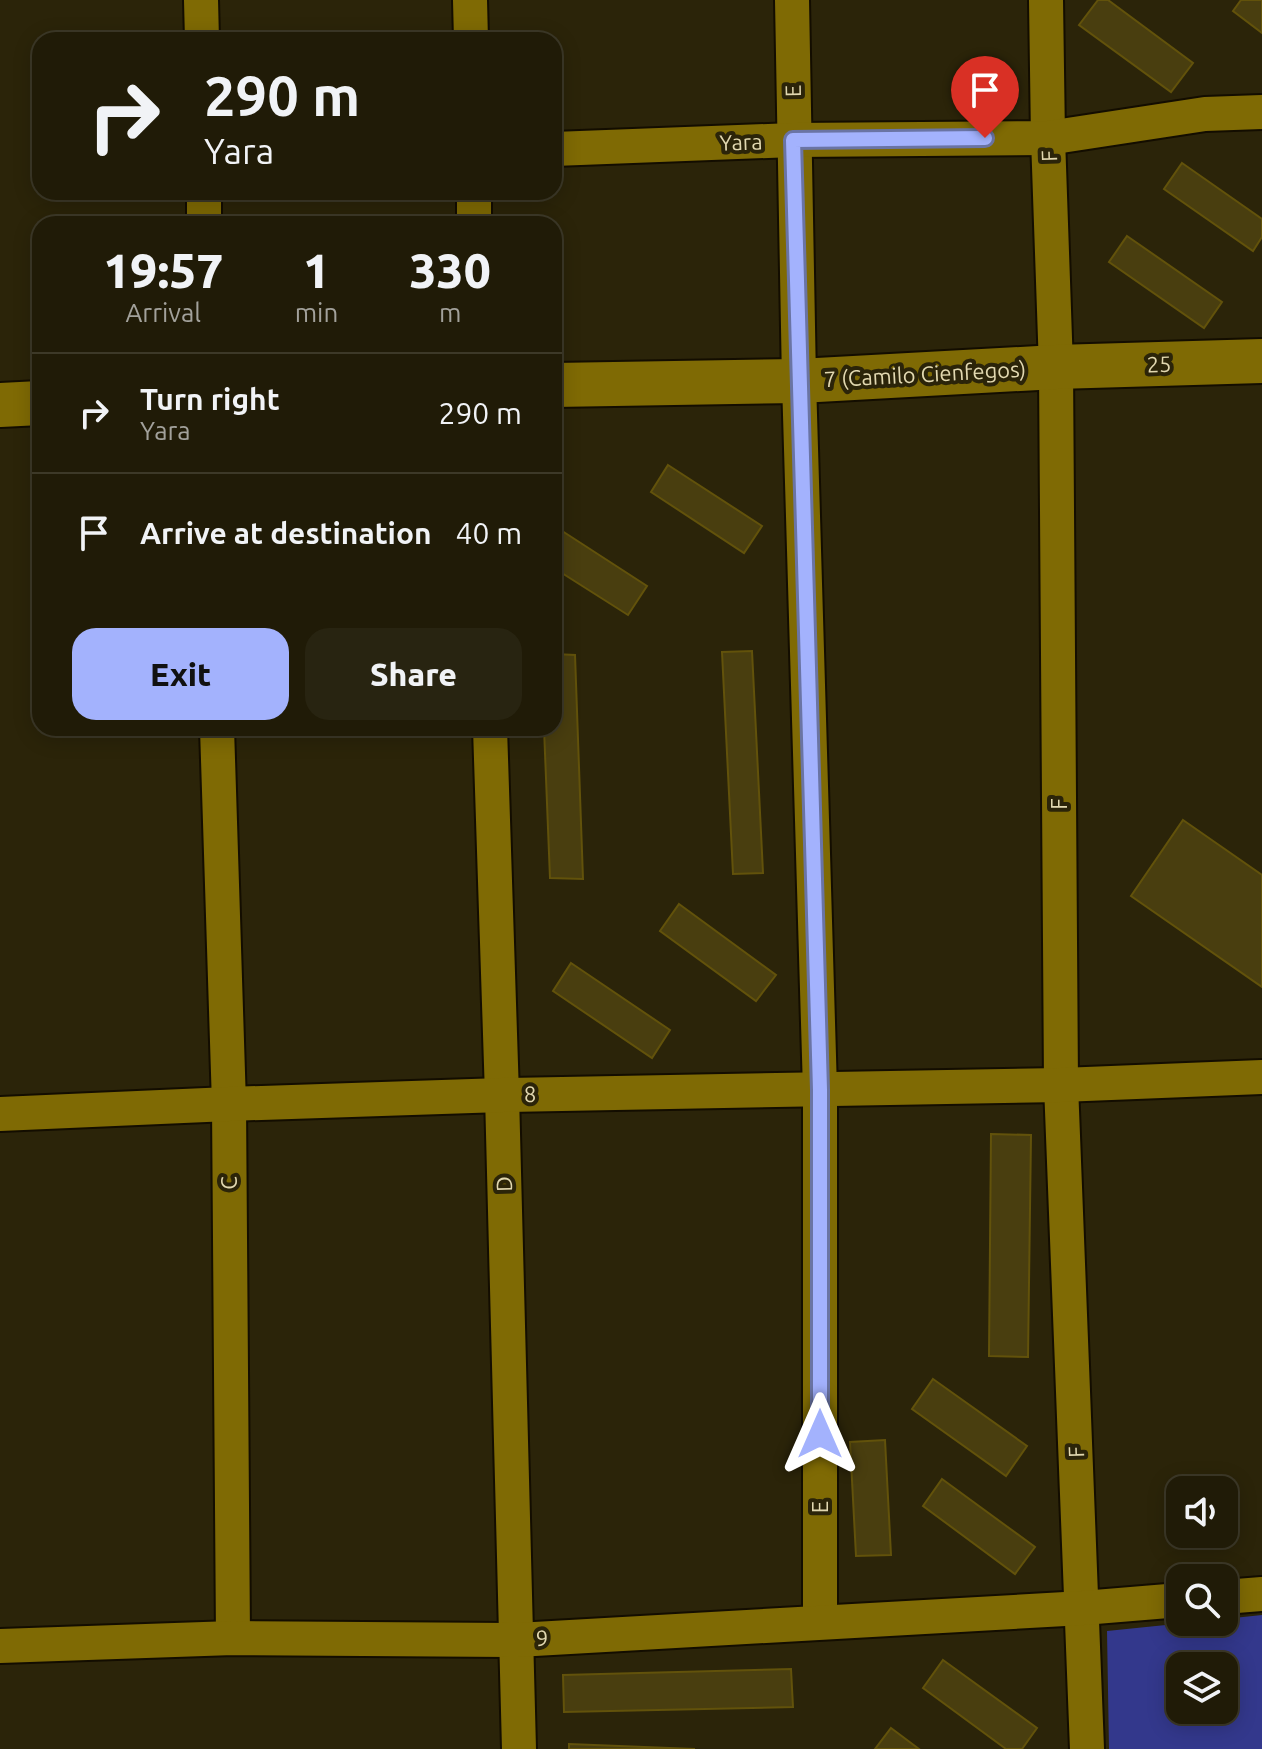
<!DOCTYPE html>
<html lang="en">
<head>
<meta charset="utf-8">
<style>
  :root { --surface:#201b07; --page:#282411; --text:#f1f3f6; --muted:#a2a19b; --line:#3d3928; --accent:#a3b2fd }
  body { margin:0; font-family:Ubuntu,sans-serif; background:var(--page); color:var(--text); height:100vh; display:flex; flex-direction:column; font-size:30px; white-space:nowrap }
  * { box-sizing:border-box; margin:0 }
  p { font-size:26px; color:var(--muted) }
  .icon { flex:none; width:44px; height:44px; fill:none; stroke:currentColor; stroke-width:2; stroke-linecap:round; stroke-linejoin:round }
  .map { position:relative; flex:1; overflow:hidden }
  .panel { position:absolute; left:32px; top:216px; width:530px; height:520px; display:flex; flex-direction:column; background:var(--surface); border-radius:24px; box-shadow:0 4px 20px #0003,0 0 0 2px var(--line) }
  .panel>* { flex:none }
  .banner { position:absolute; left:32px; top:32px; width:530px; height:168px; border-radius:24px; box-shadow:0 4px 20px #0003,0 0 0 2px var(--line); background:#201b07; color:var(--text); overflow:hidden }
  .fabs { position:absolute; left:1166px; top:1476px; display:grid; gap:16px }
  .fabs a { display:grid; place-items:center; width:72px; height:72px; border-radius:16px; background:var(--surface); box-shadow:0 4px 20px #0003,0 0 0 2px var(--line); font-size:40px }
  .pin { position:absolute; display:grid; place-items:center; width:68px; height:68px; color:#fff; margin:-82px -34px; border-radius:50% 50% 50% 0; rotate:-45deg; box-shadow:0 0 8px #0007 }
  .pin .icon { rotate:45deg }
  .me { position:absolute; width:88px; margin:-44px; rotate:0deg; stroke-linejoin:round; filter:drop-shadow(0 0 6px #0008) }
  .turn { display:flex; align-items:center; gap:28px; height:168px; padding:0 40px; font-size:36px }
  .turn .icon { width:104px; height:104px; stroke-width:2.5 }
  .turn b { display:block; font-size:56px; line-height:68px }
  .eta { display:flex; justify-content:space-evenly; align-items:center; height:136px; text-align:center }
  .eta b { font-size:48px; font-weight:800; line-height:56px }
  .primary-button { display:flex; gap:16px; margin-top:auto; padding:16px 40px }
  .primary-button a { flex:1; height:92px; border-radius:24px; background:var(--accent); color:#111; font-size:32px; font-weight:800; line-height:92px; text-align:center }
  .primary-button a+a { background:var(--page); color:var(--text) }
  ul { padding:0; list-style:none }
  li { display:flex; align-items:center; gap:24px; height:120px; padding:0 40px; border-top:2px solid var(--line) }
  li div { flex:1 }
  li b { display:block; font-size:30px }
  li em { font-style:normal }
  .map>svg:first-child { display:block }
  .green { fill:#33388c; fill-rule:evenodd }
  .building { fill:#493e0f; stroke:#62520b; stroke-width:2 }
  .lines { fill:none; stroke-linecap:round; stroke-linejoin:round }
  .street-casing { stroke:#130d00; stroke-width:38 }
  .secondary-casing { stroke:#130d00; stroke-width:48 }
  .street { stroke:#7f6a04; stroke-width:34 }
  .secondary { stroke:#7f6a04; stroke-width:44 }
  .route-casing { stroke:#6a74a4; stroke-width:20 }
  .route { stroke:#a3b2fd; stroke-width:14 }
  .labels { text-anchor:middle; stroke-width:8; stroke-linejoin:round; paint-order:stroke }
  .street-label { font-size:22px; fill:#e2d8b0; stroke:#2b2409 }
</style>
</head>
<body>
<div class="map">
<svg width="1262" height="1749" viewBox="0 0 1262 1749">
  <rect width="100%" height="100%" fill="#2b2409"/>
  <!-- green -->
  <path class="green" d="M1262 1615V1749H1109L1107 1631 1195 1622H1224V1619ZM1180 1666H1224V1710H1180Z"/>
  <!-- building -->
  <g class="building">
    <path d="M1098 0H1108L1193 63 1171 92 1079 25Z"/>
    <path d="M1241 0H1262V33L1233 11Z"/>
    <path d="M1182 163 1262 219V237L1253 251 1164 189Z"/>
    <path d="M1127 236 1222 302 1204 328 1109 262Z"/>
    <path d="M668 465 762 526 744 553 651 492Z"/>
    <path d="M556 527 647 586 628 615 554 568V531Z"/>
    <path d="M752 651 763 873 733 874 722 652Z"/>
    <path d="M554 654 575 655 583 879 550 878 544 728H554Z"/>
    <path d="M1183 820 1262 875V987L1131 896Z"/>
    <path d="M679 904 776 975 756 1001 660 931Z"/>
    <path d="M571 963 670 1030 652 1058 553 991Z"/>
    <path d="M991 1134 1031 1135 1028 1357 989 1356Z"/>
    <path d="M933 1379 1027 1446 1006 1476 912 1409Z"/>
    <path d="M885 1440 891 1555 856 1556 850 1442Z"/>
    <path d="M942 1479 1035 1547 1015 1574 923 1506Z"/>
    <path d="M943 1660 1037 1728 1022 1749H1006L923 1688Z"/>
    <path d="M791 1669 793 1707 564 1712 563 1675Z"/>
    <path d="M891 1728 919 1749H875Z"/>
    <path d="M569 1744 695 1749H569Z"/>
  </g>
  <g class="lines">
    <!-- street casing -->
    <g class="street-casing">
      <g id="street">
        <path d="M201 0 202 40"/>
        <path d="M470 0 471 40"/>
        <path d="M792 0 799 381 820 1090V1622"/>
        <path d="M1046 0 1048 138 1056 367 1061 1085 1087 1749"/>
        <path d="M554 149 793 140 1048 138 1205 114 1262 112"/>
        <path d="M204 192V224"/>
        <path d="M474 192V224"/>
        <path d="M217 728 229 1104 233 1638"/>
        <path d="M490 728 502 1095 519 1749"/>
        <path d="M0 1114 229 1104 502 1095 1061 1085 1262 1077"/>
        <path d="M1224 1597 1262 1594"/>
        <path d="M0 1646 233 1638 517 1640 1083 1608 1180 1600"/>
      </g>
    </g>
    <!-- secondary casing -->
    <g class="secondary-casing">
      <g id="secondary">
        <path d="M554 385 799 381 1056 367 1262 361"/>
        <path d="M0 405 40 403"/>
      </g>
    </g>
    <!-- street -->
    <use href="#street" class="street"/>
    <!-- secondary -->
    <use href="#secondary" class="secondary"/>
  </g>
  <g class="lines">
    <!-- route casing -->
    <g class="route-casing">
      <path id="route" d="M820 1434V1090L793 140 985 138"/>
    </g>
    <!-- route -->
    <use href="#route" class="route"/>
  </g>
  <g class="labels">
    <!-- street labels -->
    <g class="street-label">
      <text transform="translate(793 91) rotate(-91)" y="8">E</text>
      <text transform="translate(741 142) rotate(-2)" y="8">Yara</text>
      <text transform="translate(1049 156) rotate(-92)" y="8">F</text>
      <text transform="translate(1159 364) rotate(-2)" y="8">25</text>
      <text transform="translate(925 374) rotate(-3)" y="8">7 (Camilo Cienfegos)</text>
      <text transform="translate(1059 804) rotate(-90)" y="8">F</text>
      <text transform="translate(530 1094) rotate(-1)" y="8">8</text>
      <text transform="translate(229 1183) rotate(-90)" y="8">C</text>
      <text transform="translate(504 1184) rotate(-92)" y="8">D</text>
      <text transform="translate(1076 1452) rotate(-92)" y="8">F</text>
      <text transform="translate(820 1507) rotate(-90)" y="8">E</text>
      <text transform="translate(542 1638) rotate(-3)" y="8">9</text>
    </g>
  </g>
</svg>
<div class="fabs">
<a><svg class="icon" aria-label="sound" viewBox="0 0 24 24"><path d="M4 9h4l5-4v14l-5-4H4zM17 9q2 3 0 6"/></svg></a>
<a><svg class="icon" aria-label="search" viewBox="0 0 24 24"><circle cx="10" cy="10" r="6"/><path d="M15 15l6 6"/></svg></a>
<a><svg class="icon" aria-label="layers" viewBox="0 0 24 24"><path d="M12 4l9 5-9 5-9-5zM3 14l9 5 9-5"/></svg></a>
</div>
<div class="pin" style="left:985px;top:138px;background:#d93025"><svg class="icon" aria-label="arrive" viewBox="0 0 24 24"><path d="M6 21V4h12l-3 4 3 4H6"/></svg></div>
<svg class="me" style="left:820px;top:1434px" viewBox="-20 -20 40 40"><path d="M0-17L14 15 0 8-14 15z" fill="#a3b2fd" stroke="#fff" stroke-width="4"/></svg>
<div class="banner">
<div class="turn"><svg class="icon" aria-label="right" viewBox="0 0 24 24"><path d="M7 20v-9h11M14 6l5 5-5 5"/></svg><div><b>290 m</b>Yara</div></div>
</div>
<section class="panel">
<div class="eta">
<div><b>19:57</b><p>Arrival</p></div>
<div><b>1</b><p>min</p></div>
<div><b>330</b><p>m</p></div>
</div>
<ul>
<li><svg class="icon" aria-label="right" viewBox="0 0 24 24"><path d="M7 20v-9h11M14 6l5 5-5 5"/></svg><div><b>Turn right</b><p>Yara</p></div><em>290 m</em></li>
<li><svg class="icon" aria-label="arrive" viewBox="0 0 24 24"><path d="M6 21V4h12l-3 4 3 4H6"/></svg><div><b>Arrive at destination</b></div><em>40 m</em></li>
</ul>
<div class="primary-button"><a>Exit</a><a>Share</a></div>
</section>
</div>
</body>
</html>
